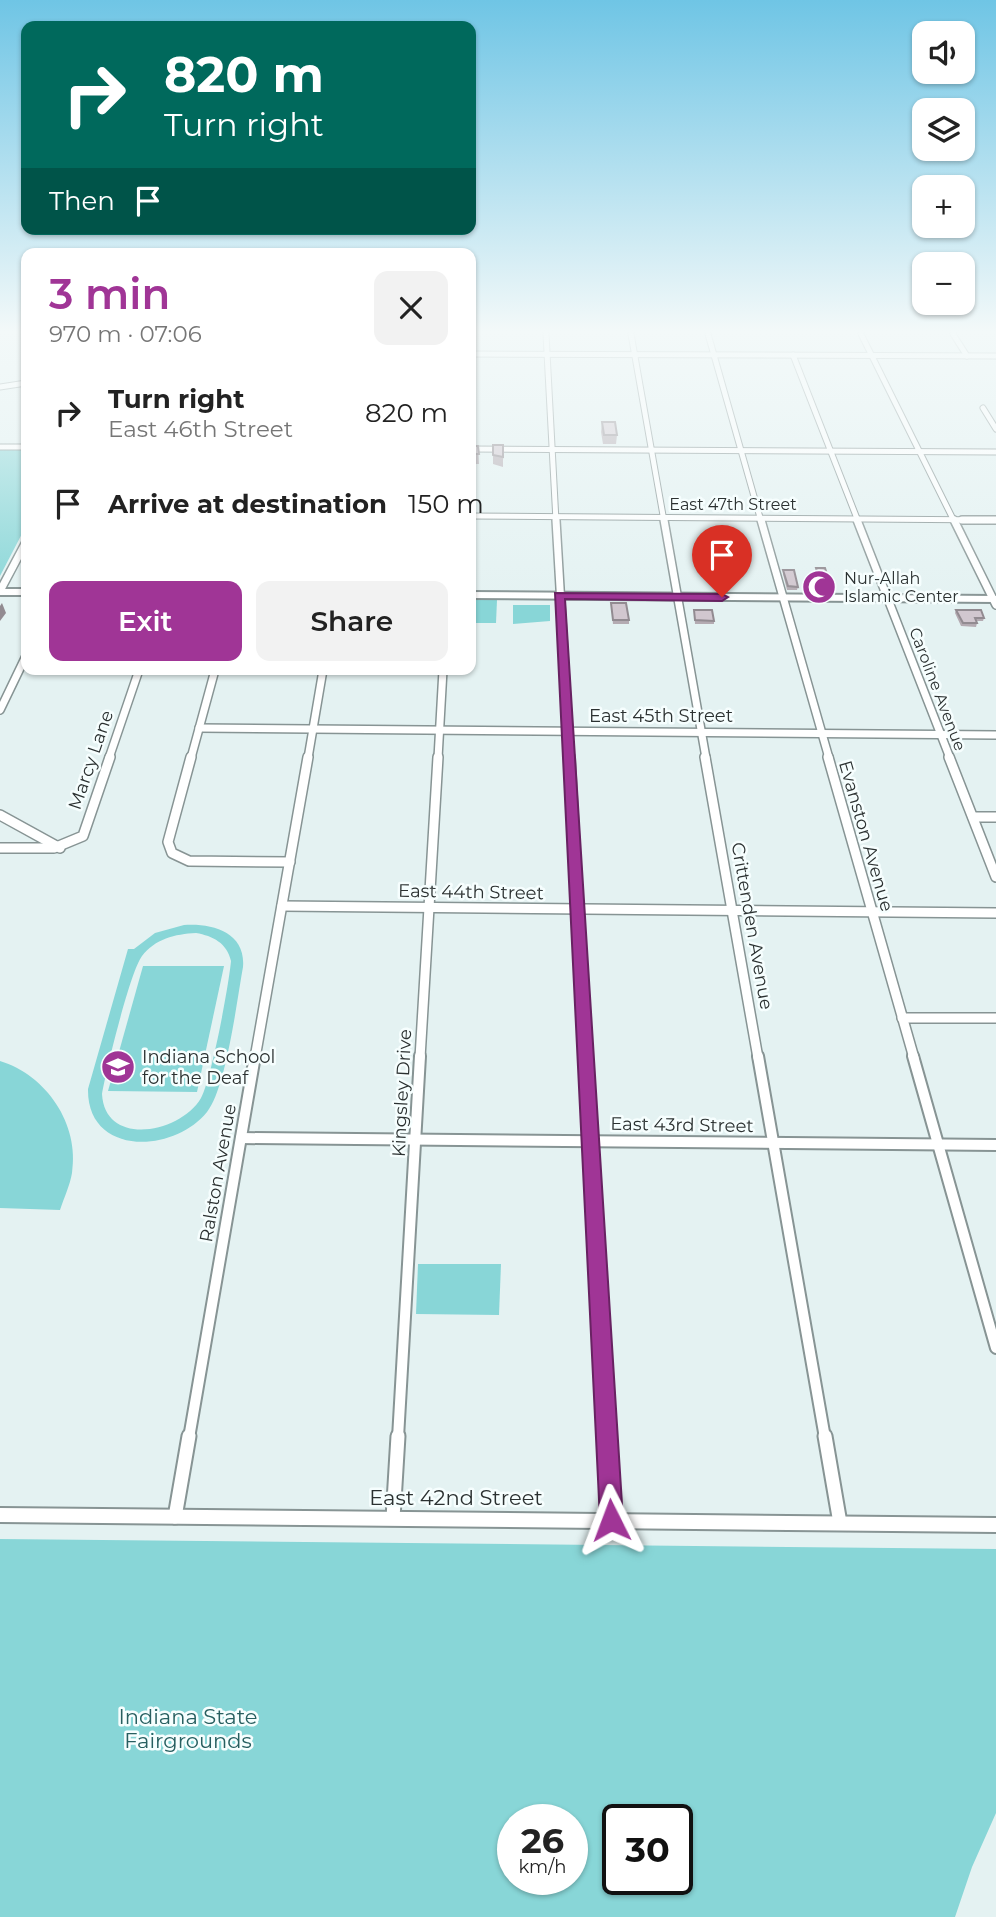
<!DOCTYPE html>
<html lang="en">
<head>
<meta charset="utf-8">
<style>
  :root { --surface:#fff; --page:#f2f2f2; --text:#222; --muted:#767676; --accent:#a03596 }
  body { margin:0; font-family:Montserrat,sans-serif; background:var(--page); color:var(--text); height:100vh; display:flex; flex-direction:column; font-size:26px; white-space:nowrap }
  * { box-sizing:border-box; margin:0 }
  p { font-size:23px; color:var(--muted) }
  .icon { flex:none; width:38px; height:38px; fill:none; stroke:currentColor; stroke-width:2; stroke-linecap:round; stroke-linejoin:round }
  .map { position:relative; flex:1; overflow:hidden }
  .sheet { position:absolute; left:21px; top:248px; width:455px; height:427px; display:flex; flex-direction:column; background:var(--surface); border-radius:14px; box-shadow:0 2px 5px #0004 }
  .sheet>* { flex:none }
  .top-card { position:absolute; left:21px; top:21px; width:455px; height:214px; border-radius:14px; box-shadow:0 2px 5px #0004; background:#00695c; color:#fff; overflow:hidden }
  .fabs { position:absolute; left:912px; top:21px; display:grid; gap:14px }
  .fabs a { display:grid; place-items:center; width:63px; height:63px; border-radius:14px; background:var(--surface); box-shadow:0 2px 5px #0004; font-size:35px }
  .speed { position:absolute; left:497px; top:1804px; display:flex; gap:14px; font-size:35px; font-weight:700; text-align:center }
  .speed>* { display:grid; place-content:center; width:91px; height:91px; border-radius:50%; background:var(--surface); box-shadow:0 2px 5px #0004; line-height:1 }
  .speed small { font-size:18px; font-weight:400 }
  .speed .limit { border:4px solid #111; border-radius:10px; background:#fff; color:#111 }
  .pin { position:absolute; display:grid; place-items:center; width:60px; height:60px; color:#fff; margin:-72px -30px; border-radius:50% 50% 50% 0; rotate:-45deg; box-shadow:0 0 7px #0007 }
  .pin .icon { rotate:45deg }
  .me { position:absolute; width:77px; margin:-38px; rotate:357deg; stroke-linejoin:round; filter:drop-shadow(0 0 5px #0008) }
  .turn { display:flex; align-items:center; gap:24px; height:147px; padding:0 28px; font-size:32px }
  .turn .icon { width:91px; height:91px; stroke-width:2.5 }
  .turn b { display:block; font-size:49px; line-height:60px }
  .then { display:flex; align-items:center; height:66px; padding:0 28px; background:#0003; gap:14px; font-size:26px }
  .round { display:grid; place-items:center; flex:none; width:74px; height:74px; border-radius:14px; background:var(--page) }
  .head { display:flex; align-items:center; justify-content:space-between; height:119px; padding:0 28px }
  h1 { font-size:42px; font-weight:600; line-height:52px; color:var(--accent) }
  .cta { display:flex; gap:14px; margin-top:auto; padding:14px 28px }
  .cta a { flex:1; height:80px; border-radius:14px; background:var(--accent); color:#fff; font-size:28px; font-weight:600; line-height:80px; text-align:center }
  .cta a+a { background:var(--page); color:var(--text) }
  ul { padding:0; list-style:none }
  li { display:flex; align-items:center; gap:21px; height:91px; padding:0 28px }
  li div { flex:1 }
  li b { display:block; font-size:26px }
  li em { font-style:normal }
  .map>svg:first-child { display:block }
  .green { fill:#88d6d7; fill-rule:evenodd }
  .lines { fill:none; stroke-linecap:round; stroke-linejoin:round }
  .minor-far4-casing { stroke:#879494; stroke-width:7 }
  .minor-far3-casing { stroke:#879494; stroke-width:10 }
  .minor-far2-casing { stroke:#879494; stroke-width:12 }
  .minor-far1-casing { stroke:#879494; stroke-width:14 }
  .minor-casing { stroke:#879494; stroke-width:17 }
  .tertiary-casing { stroke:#879494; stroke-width:4 }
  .secondary-casing { stroke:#879494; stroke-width:4 }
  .minor-far4 { stroke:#fff; stroke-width:5 }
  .minor-far3 { stroke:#fff; stroke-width:7 }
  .minor-far2 { stroke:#fff; stroke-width:9 }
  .minor-far1 { stroke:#fff; stroke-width:10 }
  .minor { stroke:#fff; stroke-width:13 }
  .tertiary { fill:#fff; fill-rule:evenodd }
  .secondary { fill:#fff; fill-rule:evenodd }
  .wall { fill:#b4abb2 }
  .shaded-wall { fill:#928b91 }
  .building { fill:#d1c7cf; stroke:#928b91; stroke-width:2 }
  .route { fill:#a03596; stroke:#682262; stroke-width:2 }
  .labels { text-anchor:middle; stroke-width:5; stroke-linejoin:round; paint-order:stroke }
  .far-street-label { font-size:16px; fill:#2b3131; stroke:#f6fefe }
  .far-poi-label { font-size:16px; fill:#2b3131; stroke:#f6fefe; text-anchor:start }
  .street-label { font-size:18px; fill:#2b3131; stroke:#f6fefe }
  .poi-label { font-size:18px; fill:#2b3131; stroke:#f6fefe; text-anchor:start }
  .near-street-label { font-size:21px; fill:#2b3131; stroke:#f6fefe }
  .near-park-label { font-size:21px; fill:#275f60; stroke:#f6fefe }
</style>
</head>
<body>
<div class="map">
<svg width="996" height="1917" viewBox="0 0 996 1917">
  <rect width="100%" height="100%" fill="#e4f2f2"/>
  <!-- green -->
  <g class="green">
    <path d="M0 450H26V526L0 576Z"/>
    <path d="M471 600H497L496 623H471Z"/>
    <path d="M513 605H550V621L513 624Z"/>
    <path d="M184 925C212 923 246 932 243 967 237 1000 226 1089 207 1112 173 1154 87 1156 88 1089L128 949H134L155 933ZM196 933C213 936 227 943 231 961 229 985 211 1081 201 1098 181 1133 105 1148 102 1094 106 1071 130 972 142 956 155 939 175 934 196 933Z"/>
    <path d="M143 966H224L197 1092 108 1091Z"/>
    <path d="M0 1061C46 1075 80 1124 72 1173 70 1185 64 1198 60 1210L0 1208Z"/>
    <path d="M418 1264H501L499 1315 416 1314Z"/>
    <path d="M0 1539 996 1549V1813L972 1867 955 1917H0ZM572 1820V1880H513V1820ZM677 1820V1880H618V1820Z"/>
  </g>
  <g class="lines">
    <!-- minor-far4 casing -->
    <g class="minor-far4-casing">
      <g id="minor-far4">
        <path d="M546 334 556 521"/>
        <path d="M631 334 664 521"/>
        <path d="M708 334 761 521"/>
        <path d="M861 334 954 521"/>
        <path d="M953 334 967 356"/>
        <path d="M471 354 996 356"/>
        <path d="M793 355 858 521"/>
        <path d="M0 387 26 383"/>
        <path d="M983 408 996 429"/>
        <path d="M0 447H26"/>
        <path d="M471 449 996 452"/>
        <path d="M471 516 996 520"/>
      </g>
    </g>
    <!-- minor-far3 casing -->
    <g class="minor-far3-casing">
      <g id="minor-far3">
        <path d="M556 520 570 758"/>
        <path d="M664 520 706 758"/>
        <path d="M761 520 829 758"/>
        <path d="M857 520 950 758"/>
        <path d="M954 520 996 605"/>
        <path d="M962 520H996"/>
        <path d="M0 591 26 542"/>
        <path d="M0 710 26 656"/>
        <path d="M199 728 996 735"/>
        <path d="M109 758 139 670"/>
        <path d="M191 758 215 670"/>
        <path d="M308 758 323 670"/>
        <path d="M438 758 443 670"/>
      </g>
    </g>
    <!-- minor-far2 casing -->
    <g class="minor-far2-casing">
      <g id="minor-far2">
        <path d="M191 757 168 842 172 853 189 861 290 862"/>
        <path d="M570 757 586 1058"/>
        <path d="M705 757 758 1058"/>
        <path d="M828 757 914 1058"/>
        <path d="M949 757 996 877"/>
        <path d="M0 815 60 848"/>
        <path d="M973 817H996"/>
        <path d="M0 848H54L83 836 110 757"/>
        <path d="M282 906 996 913"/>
        <path d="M902 1018H996"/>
        <path d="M255 1058 308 757"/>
        <path d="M420 1058 438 757"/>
      </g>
    </g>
    <!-- minor-far1 casing -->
    <g class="minor-far1-casing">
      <g id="minor-far1">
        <path d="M586 1056 607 1438"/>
        <path d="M758 1056 825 1438"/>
        <path d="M913 1056 996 1348"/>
        <path d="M241 1138 996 1145"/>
        <path d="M189 1438 255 1056"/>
        <path d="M398 1438 420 1056"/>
      </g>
    </g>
    <!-- minor casing -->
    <g class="minor-casing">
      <g id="minor">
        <path d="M607 1436 612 1520"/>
        <path d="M825 1436 840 1523"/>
        <path d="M175 1517 189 1436"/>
        <path d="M393 1518 398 1436"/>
      </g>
    </g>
    <!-- tertiary casing -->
    <g class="tertiary-casing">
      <path id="tertiary" d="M0 1508 996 1518V1532L0 1522Z"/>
    </g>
    <!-- secondary casing -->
    <g class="secondary-casing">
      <g id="secondary">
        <rect x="0" y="589" width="26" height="6"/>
        <path d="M471 592 996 596V602L471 598Z"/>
      </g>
    </g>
    <!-- minor-far4 -->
    <use href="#minor-far4" class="minor-far4"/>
    <!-- minor-far3 -->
    <use href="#minor-far3" class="minor-far3"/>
    <!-- minor-far2 -->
    <use href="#minor-far2" class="minor-far2"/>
    <!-- minor-far1 -->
    <use href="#minor-far1" class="minor-far1"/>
    <!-- minor -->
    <use href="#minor" class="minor"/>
    <!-- tertiary -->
    <use href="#tertiary" class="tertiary"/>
    <!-- secondary -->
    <use href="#secondary" class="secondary"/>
  </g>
  <!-- wall -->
  <g class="wall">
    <path d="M602 422 617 435 616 444H603L601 432Z"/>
    <path d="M493 445H503V467L493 464Z"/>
    <path d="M471 446H478L479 464H471Z"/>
    <path d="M816 568 828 578 825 592 816 591 813 582Z"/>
    <path d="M783 570 798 587 797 590H787L783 574Z"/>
    <path d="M611 603 629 620V624H613Z"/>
    <path d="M694 610 714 621V624H695Z"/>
    <path d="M956 610 984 618 983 621H977V623L976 627 961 626 955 613Z"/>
  </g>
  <!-- shaded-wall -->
  <path class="shaded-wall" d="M2 603 6 613 0 621V606Z"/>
  <!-- building -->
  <g class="building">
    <path d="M602 422H615L617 435H604Z"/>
    <path d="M493 445H503V457L493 455Z"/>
    <path d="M471 446H478L479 454H471Z"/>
    <path d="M816 568H825L828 578H819Z"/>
    <path d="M783 570H794L798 587 788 586Z"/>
    <path d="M611 603H626L629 620H613Z"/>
    <path d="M694 610H712L714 621 695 620Z"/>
    <path d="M956 610H981L984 618H975L977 623H963Z"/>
  </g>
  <!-- sky -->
  <linearGradient id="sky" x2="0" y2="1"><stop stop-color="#6fc5e5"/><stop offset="0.55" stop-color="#f3f9f9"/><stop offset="1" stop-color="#f3f9f9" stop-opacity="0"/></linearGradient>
  <rect width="996" height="602" fill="url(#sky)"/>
  <!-- route -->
  <path class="route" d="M555 593 722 594 728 597 722 601 565 599 623 1520 619 1528 611 1532 603 1528 600 1520Z"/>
  <!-- icons -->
  <defs>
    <g id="mosque-disc" transform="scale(1.75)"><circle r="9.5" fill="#a03596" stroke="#f6fefe"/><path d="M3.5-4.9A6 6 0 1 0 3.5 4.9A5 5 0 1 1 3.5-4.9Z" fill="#fff"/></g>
    <g id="school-disc" transform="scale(1.75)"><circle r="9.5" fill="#a03596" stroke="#f6fefe"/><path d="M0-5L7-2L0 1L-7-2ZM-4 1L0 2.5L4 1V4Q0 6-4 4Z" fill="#fff"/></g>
  </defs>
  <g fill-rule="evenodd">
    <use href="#mosque-disc" x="819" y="587"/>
    <use href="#school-disc" x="118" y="1067"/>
  </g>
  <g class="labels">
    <!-- far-street labels -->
    <g class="far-street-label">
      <text x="733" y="510">East 47th Street</text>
      <text transform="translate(938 689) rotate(69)" y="6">Caroline Avenue</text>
    </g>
    <!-- far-poi labels -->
    <g class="far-poi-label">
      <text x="844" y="584">Nur-Allah<tspan x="844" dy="18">Islamic Center</tspan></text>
    </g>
    <!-- street labels -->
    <g class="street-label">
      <text x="661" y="722">East 45th Street</text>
      <text transform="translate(91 760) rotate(-71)" y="6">Marcy Lane</text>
      <text transform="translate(866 836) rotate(74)" y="6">Evanston Avenue</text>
      <text transform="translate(471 892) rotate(1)" y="6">East 44th Street</text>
      <text transform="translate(752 926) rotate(80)" y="6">Crittenden Avenue</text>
      <text transform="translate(402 1093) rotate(-87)" y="6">Kingsley Drive</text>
      <text transform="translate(682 1125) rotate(1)" y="6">East 43rd Street</text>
      <text transform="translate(218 1173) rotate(-80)" y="6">Ralston Avenue</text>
    </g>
    <!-- poi labels -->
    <g class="poi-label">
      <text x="142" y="1063">Indiana School<tspan x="142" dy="21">for the Deaf</tspan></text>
    </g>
    <!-- near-street labels -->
    <g class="near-street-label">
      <text x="456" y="1505">East 42nd Street</text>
    </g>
    <!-- near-park labels -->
    <g class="near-park-label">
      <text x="188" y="1724">Indiana State<tspan x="188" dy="24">Fairgrounds</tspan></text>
    </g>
  </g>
</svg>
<div class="fabs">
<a><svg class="icon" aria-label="sound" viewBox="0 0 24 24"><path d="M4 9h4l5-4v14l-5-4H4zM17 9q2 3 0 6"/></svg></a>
<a><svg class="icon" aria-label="layers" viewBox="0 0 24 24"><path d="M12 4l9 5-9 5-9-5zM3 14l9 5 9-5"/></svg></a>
<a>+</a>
<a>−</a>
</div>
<div class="speed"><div>26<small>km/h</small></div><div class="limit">30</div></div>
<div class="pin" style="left:722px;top:597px;background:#d93025"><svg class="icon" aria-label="arrive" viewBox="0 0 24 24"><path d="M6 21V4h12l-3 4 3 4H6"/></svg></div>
<svg class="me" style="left:611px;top:1520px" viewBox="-20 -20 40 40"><path d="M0-17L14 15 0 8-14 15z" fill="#a03596" stroke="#fff" stroke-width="4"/></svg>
<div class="top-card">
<div class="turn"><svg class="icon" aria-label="right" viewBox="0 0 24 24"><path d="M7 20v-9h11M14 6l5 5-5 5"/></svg><div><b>820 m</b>Turn right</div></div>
<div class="then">Then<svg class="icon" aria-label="arrive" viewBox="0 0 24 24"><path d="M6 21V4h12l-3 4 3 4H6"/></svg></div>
</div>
<section class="sheet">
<div class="head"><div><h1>3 min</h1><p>970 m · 07:06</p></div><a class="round"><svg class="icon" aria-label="close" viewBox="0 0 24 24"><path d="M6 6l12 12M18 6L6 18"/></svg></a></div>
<ul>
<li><svg class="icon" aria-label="right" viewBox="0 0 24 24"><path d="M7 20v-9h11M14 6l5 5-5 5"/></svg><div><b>Turn right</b><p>East 46th Street</p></div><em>820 m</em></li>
<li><svg class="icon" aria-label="arrive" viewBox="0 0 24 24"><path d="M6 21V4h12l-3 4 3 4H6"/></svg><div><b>Arrive at destination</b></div><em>150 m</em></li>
</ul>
<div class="cta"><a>Exit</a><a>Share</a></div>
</section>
</div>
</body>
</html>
